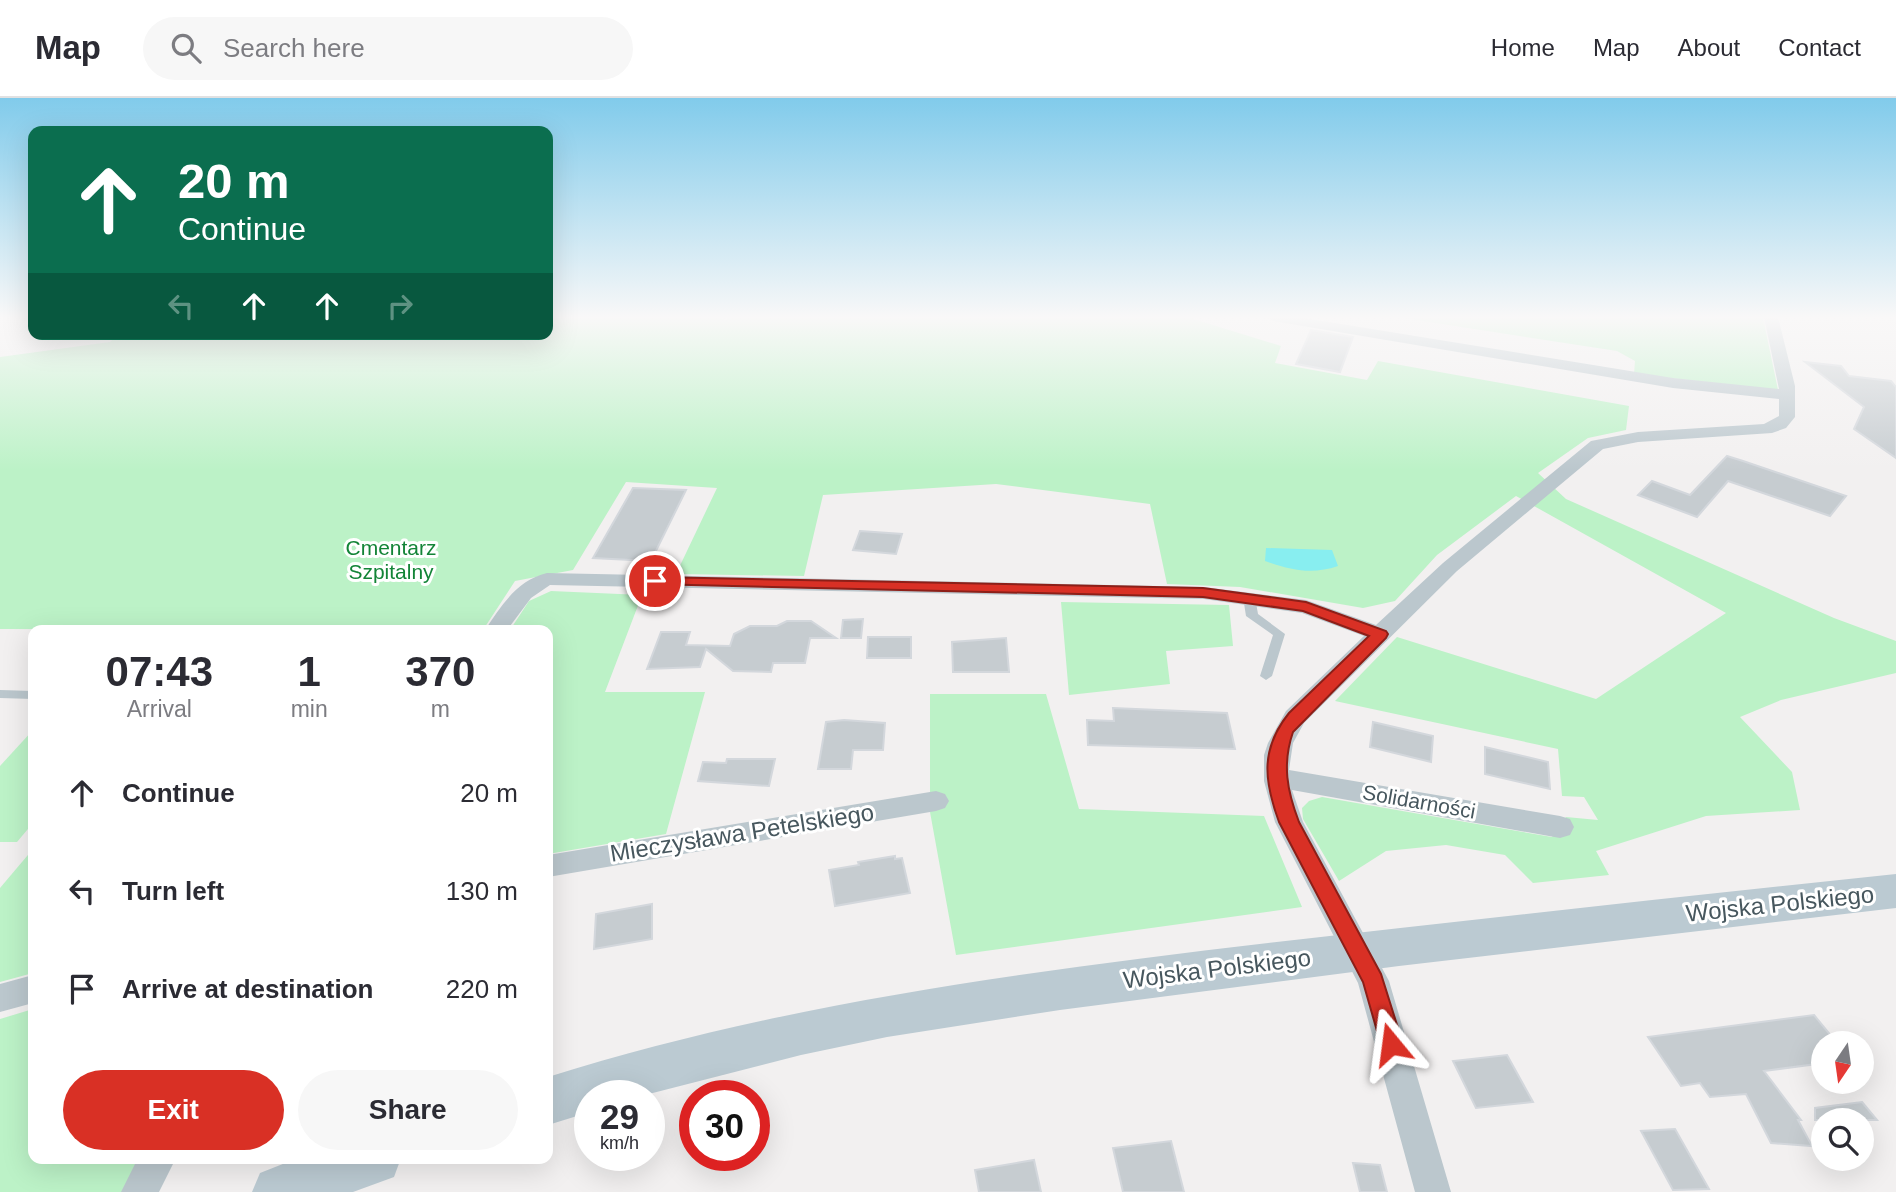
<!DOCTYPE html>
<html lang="en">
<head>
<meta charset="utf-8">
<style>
  :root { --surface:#fff; --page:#f7f7f7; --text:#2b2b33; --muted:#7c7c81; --line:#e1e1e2; --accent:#d93025 }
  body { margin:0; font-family:Arial,sans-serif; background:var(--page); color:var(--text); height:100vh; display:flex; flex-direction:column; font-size:26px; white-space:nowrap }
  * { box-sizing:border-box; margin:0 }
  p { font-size:23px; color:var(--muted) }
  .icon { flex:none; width:38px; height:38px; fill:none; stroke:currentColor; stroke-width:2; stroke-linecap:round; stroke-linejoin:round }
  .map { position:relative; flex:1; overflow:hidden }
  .panel { position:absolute; left:28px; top:527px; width:525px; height:539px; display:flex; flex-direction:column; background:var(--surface); border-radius:14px; box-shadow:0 7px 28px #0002 }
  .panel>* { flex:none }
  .hud { position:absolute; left:28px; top:28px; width:525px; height:214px; border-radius:14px; box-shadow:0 7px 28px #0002; background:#0b6e4f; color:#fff; overflow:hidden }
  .needle { width:46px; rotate:193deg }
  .controls { position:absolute; left:1811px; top:933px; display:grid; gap:14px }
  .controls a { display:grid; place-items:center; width:63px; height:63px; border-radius:50%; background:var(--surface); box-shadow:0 7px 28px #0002; font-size:35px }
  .speed { position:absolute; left:574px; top:982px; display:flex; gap:14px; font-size:35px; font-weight:700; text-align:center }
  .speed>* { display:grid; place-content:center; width:91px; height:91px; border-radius:50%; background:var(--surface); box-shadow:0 7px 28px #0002; line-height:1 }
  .speed small { font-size:18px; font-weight:400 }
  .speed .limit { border:10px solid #d22; background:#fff; color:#111 }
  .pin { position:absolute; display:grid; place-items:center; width:60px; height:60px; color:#fff; margin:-30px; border:4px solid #fff; border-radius:50%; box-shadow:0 2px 7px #0007 }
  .me { position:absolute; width:77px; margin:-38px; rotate:344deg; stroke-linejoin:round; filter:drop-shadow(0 0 5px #0008) }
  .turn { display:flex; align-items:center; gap:24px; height:147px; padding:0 35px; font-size:32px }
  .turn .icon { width:91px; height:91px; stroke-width:2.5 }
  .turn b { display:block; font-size:49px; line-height:60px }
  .lanes { display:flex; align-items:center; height:66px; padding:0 35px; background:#0003; justify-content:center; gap:35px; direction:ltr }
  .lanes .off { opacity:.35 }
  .eta { display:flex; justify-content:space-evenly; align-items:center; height:119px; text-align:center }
  .eta b { font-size:42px; font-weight:700; line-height:49px }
  .primary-button { display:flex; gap:14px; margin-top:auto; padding:14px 35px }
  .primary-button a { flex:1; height:80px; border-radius:42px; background:var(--accent); color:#fff; font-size:28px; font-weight:700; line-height:80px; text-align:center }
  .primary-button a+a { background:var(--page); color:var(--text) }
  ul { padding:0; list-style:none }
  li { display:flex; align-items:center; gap:21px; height:98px; padding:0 35px }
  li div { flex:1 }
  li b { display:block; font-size:26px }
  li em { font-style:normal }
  header { display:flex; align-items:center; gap:42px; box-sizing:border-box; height:98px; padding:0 35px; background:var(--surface); border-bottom:2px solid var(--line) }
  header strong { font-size:33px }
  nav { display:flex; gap:38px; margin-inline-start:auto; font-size:24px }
  .search { width:490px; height:63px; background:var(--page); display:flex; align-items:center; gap:18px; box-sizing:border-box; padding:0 24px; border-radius:38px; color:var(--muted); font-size:26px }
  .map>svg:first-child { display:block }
  .green { fill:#bcf2c7 }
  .water { fill:#88eef0 }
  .building { fill:#c6ccd0; stroke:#d3d7dc; stroke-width:2 }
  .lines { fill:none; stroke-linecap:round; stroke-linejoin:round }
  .lane { fill:#bbc7cd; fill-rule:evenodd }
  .street { fill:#bbc7cd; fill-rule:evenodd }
  .secondary { fill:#bbcad2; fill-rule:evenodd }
  .route { fill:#d93025; stroke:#8d1f18; stroke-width:2 }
  .labels { text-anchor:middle; stroke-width:6; stroke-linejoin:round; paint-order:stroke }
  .park-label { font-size:21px; fill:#138437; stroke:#fff }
  .street-label { font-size:21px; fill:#47575e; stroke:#fff }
  .near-street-label { font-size:24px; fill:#47575e; stroke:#fff }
</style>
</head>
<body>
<header>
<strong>Map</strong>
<div class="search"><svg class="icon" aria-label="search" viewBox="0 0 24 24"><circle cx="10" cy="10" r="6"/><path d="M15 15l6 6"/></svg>Search here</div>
<nav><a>Home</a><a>Map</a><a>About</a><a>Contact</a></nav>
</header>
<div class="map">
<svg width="1896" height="1094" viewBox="0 0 1896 1094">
  <rect width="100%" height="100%" fill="#f2f0f0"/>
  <!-- green -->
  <g class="green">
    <path d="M548 219H720L725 222 735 219H1187L1281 248 1275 265 1367 282 1378 263 1629 308 1626 332 1588 340 1538 375 1566 401 1834 520 1896 543V575L1781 602 1740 619 1792 674 1800 712 1706 718 1596 753 1609 777 1533 785 1505 757 1446 747 1386 753 1339 783 1303 721 1302 710 1309 703 1322 699 1552 739 1566 719 1598 722 1584 699 1562 698 1558 651 1335 603 1397 539 1596 601 1726 515 1516 398 1437 457 1395 503 1363 510 1240 489 1167 486 1150 406 996 386 823 397 804 478 676 476 717 390 626 384 573 472 515 483 483 532 0 531V259L110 244 118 236H548Z"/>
    <path d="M1397 219 1763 220 1778 292 1634 276 1635 263 1617 253Z"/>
    <path d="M551 493 642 497 605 594H705L666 736 548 756V532H510L529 503Z"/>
    <path d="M1061 504 1229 507 1233 548 1166 553 1170 586 1069 597Z"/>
    <path d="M930 596H1046L1079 711 1264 718 1302 809 956 857 930 714Z"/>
    <path d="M33 632V725L17 744H0V668Z"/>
    <path d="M33 751V875L0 884V790Z"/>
    <path d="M33 911V1060L143 1061 122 1094H0V921Z"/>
  </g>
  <!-- water -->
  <path class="water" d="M1266 450 1332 452 1338 468C1312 477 1291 472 1265 463Z"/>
  <!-- building -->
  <g class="building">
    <path d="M1311 232 1353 239 1340 274 1296 266Z"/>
    <path d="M1805 264 1841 268 1849 278 1891 283 1896 289V360L1854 331 1864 309Z"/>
    <path d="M1727 358 1743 363 1846 398 1830 418 1728 383 1697 419 1638 397 1652 383 1690 397Z"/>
    <path d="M633 390 686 392 651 463 593 460Z"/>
    <path d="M860 433 902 436 896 456 853 452Z"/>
    <path d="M863 521 861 540H841L843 522Z"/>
    <path d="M787 523H811L836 540H810L805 565H773L771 574 733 573 706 551 700 569 647 571 661 534H690L686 547 730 548 734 536 750 528H777Z"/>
    <path d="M868 539H911V560H867Z"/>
    <path d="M1006 540 1009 574H953L952 544Z"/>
    <path d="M1113 610 1227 615 1235 651 1088 647 1087 622 1114 623Z"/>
    <path d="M844 622 885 625 883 652H853L851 671H818L826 624Z"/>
    <path d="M1373 624 1433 638 1431 664 1370 649Z"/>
    <path d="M1485 649 1548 664 1550 691 1485 676Z"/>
    <path d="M727 661H775L769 688 698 683 703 664 726 665Z"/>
    <path d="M895 758V761L902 760 910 795 835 808 829 772 859 767 858 764Z"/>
    <path d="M652 806V841L594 851 596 816Z"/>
    <path d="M1814 917 1837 945H1824V965L1764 973 1801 1022H1798L1812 1048 1771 1045 1746 996 1710 999 1700 985 1681 988 1648 939Z"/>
    <path d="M1507 957 1533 1004 1476 1010 1453 963Z"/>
    <path d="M1862 1004 1877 1022H1815V1010Z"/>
    <path d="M1675 1031 1709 1091 1673 1092 1641 1033Z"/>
    <path d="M1171 1043 1184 1094H1123L1113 1050Z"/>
    <path d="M1034 1062 1041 1094H979L975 1072Z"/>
    <path d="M1353 1065 1380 1067 1387 1094H1360Z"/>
  </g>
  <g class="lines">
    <!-- lane -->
    <g class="lane">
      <path d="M1249 495 1255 499 1258 516 1285 536 1272 578 1266 582 1260 578 1273 537 1246 518 1243 499Z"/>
      <path d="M0 592 33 593V601L0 600Z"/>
    </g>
    <!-- street -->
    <g class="street">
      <path d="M1266 219H1298L1673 280 1779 291 1764 219H1778L1795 288V319L1786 330 1772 335 1638 344 1603 351 1457 473 1304 625 1293 645 1289 672 1560 718 1570 721 1574 729 1570 737 1560 740 1292 692 1303 724 1389 883 1451 1094H1415L1358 885 1275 724 1264 683V657L1268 645 1286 613 1364 538 1302 515 1204 501 550 487 531 500 507 532H485C501 508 517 482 547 475L1204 489 1306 502 1376 527 1443 465 1591 343 1638 334 1764 326 1779 318V301L1673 290 1273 223Z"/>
      <path d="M936 693 945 696 949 703 945 710 936 713 548 779V757Z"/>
      <path d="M33 877V905L0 914V886Z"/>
      <path d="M138 1060H176L159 1094H121Z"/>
    </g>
    <!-- secondary -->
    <g class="secondary">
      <path d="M1896 776V810L1399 868 1060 912 887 939 801 957 641 998H590V1014L548 1027V979C784 905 1023 874 1268 845 1478 821 1687 798 1896 776Z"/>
      <path d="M298 1060H401L394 1079 353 1094H252L260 1075Z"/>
    </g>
  </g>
  <!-- sky -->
  <linearGradient id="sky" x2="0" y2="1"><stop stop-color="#81cbeb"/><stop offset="0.59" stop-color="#f9f8f8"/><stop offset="1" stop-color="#f9f8f8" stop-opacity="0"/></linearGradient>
  <rect width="1896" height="372" fill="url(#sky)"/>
  <!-- route -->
  <path class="route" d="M655 479 1203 490 1306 504 1386 533 1388 536 1386 540 1293 634C1282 666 1287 693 1299 724L1381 876 1403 946 1399 954 1391 957 1383 954 1363 884 1279 724C1264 683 1260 651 1289 615L1369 538 1303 513 1203 499 650 486 648 483Z"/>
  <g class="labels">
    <!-- park labels -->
    <g class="park-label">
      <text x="391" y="457">Cmentarz<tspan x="391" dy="24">Szpitalny</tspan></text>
    </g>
    <!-- street labels -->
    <g class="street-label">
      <text transform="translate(1419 704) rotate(10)" y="7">Solidarności</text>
    </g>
    <!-- near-street labels -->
    <g class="near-street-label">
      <text transform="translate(742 735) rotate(-9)" y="8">Mieczysława Petelskiego</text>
      <text transform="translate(1780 806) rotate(-6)" y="8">Wojska Polskiego</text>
      <text transform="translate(1217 871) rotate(-7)" y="8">Wojska Polskiego</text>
    </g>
  </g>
</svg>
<div class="controls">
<a><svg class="needle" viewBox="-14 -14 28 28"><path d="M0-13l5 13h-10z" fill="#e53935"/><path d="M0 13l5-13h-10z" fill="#7c7c81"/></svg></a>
<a><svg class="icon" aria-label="search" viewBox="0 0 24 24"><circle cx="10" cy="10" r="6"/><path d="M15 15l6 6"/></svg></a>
</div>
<div class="speed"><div>29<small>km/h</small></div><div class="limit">30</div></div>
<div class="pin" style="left:655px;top:483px;background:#d93025"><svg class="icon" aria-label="arrive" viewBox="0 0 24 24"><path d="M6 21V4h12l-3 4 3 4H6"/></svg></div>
<svg class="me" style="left:1391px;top:946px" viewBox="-20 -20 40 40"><path d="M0-17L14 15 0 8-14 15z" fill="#d93025" stroke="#fff" stroke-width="4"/></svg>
<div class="hud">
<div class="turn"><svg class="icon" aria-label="ahead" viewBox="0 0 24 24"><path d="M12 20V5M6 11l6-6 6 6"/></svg><div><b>20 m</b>Continue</div></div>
<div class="lanes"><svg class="icon off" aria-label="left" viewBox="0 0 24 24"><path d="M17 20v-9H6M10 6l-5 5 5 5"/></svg><svg class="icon" aria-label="ahead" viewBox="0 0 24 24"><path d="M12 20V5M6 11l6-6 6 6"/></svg><svg class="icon" aria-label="ahead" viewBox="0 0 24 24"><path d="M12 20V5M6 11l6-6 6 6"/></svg><svg class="icon off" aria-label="right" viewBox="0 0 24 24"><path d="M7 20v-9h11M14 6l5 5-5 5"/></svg></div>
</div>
<section class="panel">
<div class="eta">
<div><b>07:43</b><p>Arrival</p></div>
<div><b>1</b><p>min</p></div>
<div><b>370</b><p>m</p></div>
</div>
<ul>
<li><svg class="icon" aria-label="ahead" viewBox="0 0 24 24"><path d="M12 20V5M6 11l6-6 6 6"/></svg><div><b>Continue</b></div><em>20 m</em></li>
<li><svg class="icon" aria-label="left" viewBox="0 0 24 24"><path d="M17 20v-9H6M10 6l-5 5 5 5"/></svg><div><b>Turn left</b></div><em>130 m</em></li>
<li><svg class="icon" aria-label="arrive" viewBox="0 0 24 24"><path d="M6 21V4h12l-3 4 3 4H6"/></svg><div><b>Arrive at destination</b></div><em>220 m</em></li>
</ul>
<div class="primary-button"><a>Exit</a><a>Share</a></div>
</section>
</div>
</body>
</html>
